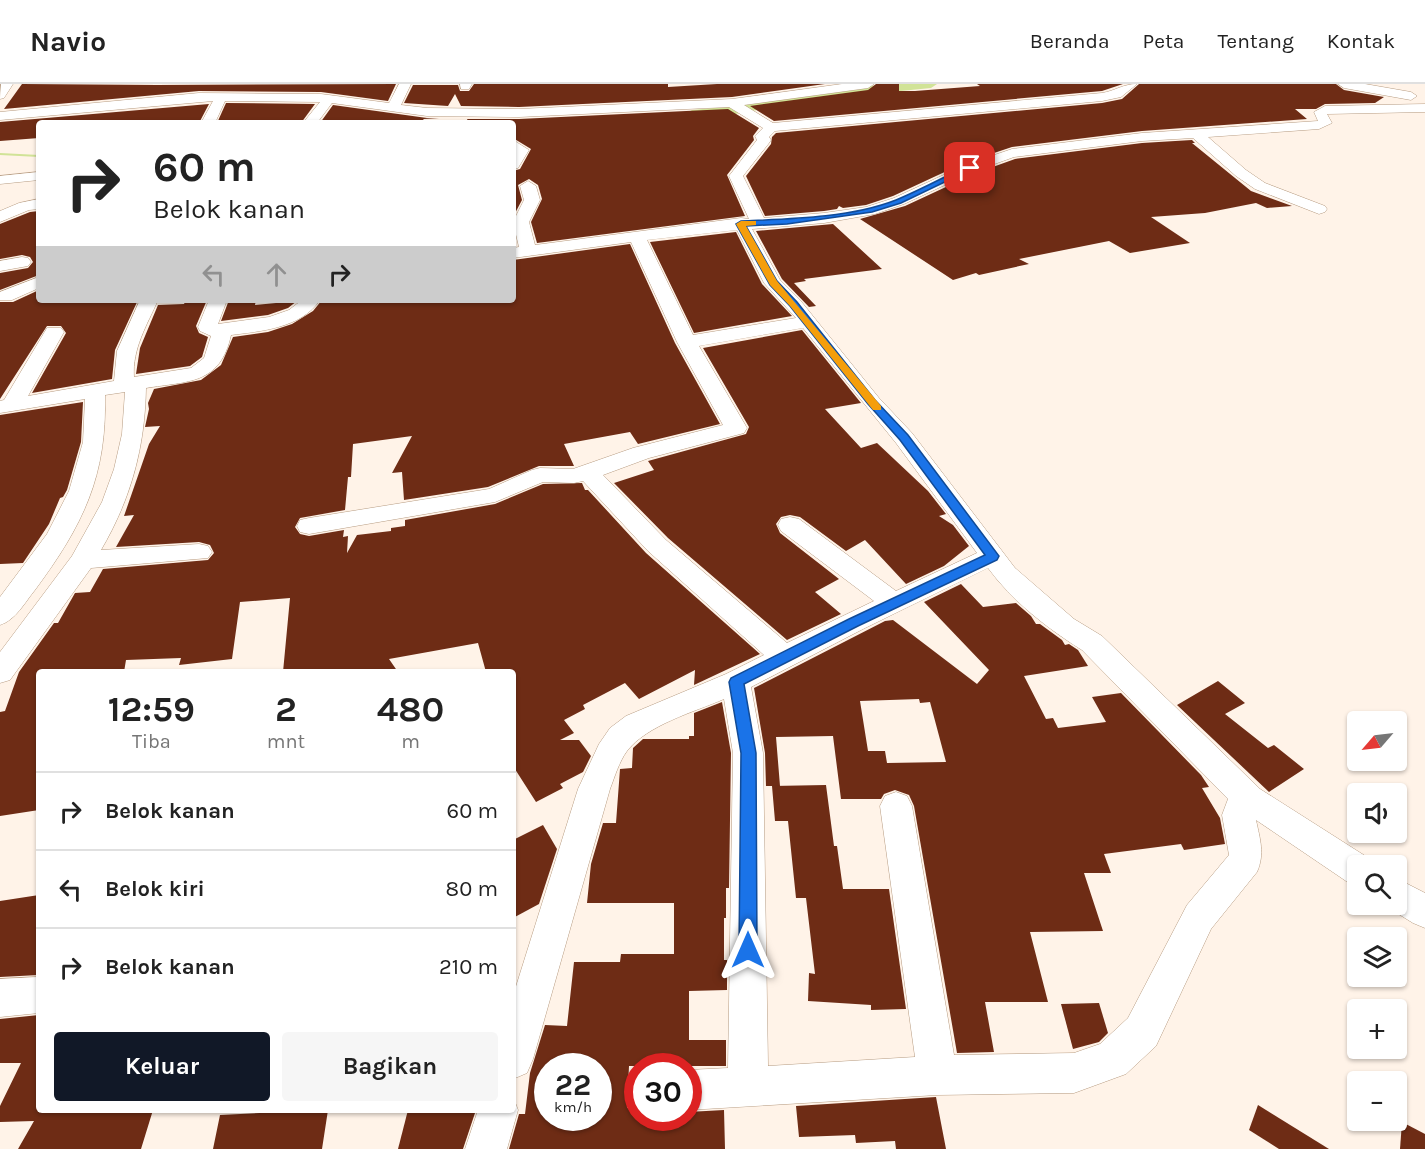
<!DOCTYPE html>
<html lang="id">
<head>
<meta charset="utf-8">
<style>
  :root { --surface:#fff; --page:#f6f6f6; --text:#222; --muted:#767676; --line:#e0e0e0; --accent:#111827 }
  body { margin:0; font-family:Karla,sans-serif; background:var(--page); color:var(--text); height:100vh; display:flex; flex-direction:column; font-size:22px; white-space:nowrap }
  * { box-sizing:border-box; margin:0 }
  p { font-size:20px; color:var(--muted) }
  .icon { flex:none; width:33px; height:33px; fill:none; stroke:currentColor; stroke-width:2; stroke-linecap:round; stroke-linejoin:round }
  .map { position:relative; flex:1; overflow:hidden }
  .details { position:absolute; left:36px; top:585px; width:480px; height:444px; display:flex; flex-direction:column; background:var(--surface); border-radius:6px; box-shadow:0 2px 4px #0004 }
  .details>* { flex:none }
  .top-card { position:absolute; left:36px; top:36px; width:480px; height:183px; border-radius:6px; box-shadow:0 2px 4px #0004; background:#fff; color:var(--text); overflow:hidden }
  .needle { width:39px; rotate:242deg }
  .buttons { position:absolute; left:1347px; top:627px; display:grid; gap:12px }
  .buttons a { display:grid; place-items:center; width:60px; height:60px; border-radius:6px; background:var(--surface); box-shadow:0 2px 4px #0004; font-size:30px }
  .speed { position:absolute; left:534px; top:969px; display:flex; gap:12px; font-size:30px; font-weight:700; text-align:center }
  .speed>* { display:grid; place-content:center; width:78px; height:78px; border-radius:50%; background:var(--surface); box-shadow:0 2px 4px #0004; line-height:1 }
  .speed small { font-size:15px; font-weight:400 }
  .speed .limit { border:9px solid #d22; background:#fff; color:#111 }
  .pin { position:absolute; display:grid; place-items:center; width:51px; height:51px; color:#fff; margin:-26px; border-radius:12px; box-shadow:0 3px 9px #0006 }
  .me { position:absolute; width:66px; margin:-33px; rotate:0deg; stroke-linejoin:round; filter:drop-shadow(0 0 4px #0008) }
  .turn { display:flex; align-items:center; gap:21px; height:126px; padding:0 18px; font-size:27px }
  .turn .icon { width:78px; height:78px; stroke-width:2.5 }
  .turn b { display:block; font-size:42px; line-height:51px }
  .lanes { display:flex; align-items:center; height:57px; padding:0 18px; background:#0003; justify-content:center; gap:30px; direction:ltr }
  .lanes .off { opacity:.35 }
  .eta { display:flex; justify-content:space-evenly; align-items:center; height:102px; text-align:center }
  .eta b { font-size:36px; font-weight:700; line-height:42px }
  .action { display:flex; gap:12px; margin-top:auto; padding:12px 18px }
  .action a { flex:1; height:69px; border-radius:6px; background:var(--accent); color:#fff; font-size:24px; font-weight:700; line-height:69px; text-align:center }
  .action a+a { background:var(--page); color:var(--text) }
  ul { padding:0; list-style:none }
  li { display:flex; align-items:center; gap:18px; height:78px; padding:0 18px; border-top:2px solid var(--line) }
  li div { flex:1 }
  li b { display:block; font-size:22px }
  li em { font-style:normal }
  header { display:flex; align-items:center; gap:36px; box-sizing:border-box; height:84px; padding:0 30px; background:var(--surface); border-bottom:2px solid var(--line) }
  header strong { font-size:28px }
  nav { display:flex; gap:33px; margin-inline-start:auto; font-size:21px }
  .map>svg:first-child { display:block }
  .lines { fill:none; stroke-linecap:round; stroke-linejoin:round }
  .stream { fill:#d1e397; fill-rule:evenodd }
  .canal { fill:#d1e397; fill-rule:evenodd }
  .building { fill:#6e2c15; fill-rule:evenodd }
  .minor-casing { stroke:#b79c82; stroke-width:1 }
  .minor { fill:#fff; fill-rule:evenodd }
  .route { fill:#1a73e8; stroke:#114b97; stroke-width:1.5 }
  .slow { fill:#f59e0b }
</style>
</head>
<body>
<header>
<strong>Navio</strong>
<nav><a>Beranda</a><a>Peta</a><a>Tentang</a><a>Kontak</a></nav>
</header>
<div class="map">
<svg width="1425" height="1065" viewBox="0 0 1425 1065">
  <rect width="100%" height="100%" fill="#fff3e8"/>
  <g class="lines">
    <!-- stream -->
    <path class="stream" d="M0 69 39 71V73L0 71Z"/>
    <!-- canal -->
    <path class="canal" d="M891 0H937L931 4 819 15 735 30 692 34 685 30 692 26 735 22 819 7Z"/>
  </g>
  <!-- building -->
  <g class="building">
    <path d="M22 0 157 1 396 0 388 17 321 8 199 7 4 25Z"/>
    <path d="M474 0H668V3L717 0H825L732 13 519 23 461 22 455 10 448 22 404 19 413 1H458L460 7H469Z"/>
    <path d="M876 0H899V7H915L980 2 977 0H1123L1102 7 774 37 750 22 868 6Z"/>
    <path d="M1139 0H1336L1344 6 1384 13 1375 19 1325 20 1316 25H1295L1307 35 1142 47 1012 63 964 79 893 112 866 121 843 124 839 122 837 125 824 127 765 132 746 92 771 60 772 53 776 49 1102 19 1122 15Z"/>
    <path d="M226 19 315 20 301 39H217Z"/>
    <path d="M209 20 199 39H39V54L0 57V38Z"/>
    <path d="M333 21 427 34H439L424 35 419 39H320Z"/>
    <path d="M728 25 759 44 753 52 754 56 727 91 745 132 537 159 531 138 542 115 538 101 529 95 518 101 522 116 513 133V87L520 85 531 65 513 54V39H469L467 35H519Z"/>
    <path d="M1192 56 1195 59H1192L1251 107 1292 122 1267 124 1256 119 1205 129 1151 133 1190 159 1130 169 1109 157 1019 175 1029 180 979 191 976 189 953 196 860 135 905 122 976 89 1015 75 1142 59Z"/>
    <path d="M39 127V191L0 206V189L28 184 33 178 30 173 22 171 0 175V140L30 128Z"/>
    <path d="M833 140 882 185 804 195 806 197 794 199 816 222 809 223 782 195 756 147Z"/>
    <path d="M736 148 762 200 792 232 694 249 650 158Z"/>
    <path d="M630 160 675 259 720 340 638 360 630 348 564 360 574 382H539L488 403 404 416 402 388 392 389 412 352 353 360 351 393H348L345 426 300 434 295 443 300 450 309 452 344 446 343 453 348 452 347 469 357 451 391 447V444L405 442V436L495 420 543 400 582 399 585 406H588L646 469 760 570 694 601 695 586 639 615 625 599 583 621 585 625 564 636 574 649 560 656H579L591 672 583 688 560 700 563 704 536 718 513 682V588H486L478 559 389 575 398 588H283L290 514 240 518 232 575 179 581 181 574 126 576 124 588H39V726L0 732V628L5 627 19 588 54 539H58L75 509 90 508 103 485 208 476 214 469 210 461 199 458 116 463 134 431 124 432 149 360 160 342 145 343 149 325 148 319 154 305 201 296 221 281 233 253 268 248 292 240 313 227 322 216H513V176Z"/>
    <path d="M39 206V216H138L115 266 112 295 32 309 66 249 61 242H47L0 315V218H13Z"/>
    <path d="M186 216H207L196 242 199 249 208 253 202 273 190 282 136 290 140 264 158 221 184 220Z"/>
    <path d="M229 216H256L255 221 297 217 288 224 268 231 221 237Z"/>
    <path d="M802 246 861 319 825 325 861 364 877 359 928 407 946 430 939 432 953 441 969 462 944 482 906 500 865 456 846 467 800 433 790 431 781 433 776 440 780 449 839 495 815 508 841 530 787 556 668 454 614 399 654 386 648 377 746 350 749 343 703 264Z"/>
    <path d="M83 318 81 358 67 406 63 413 60 414 49 440 23 479 0 480V331Z"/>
    <path d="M961 500 983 523 1016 519 1031 532 1036 540H1040L1062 556 1065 561 1069 560 1078 566 1088 582 1024 592 1046 635 1053 634 1058 644 1106 638 1092 613 1121 609 1201 691 1209 703 1202 704 1220 734 1225 760 1184 766 1181 760 1104 770 1111 789H1084L1103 847 1030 848 1048 918H985L994 968 957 969 914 722 909 711 895 706 884 710 881 715H841L833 652 776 653 780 702H766L765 669 754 604 885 537 893 536 977 600 989 586 924 518ZM919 615 920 619 930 618 946 678 887 679 885 667H868L860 617Z"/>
    <path d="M1218 597 1245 619 1225 630 1268 664 1274 661 1304 685 1269 708 1177 621Z"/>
    <path d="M722 618 731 669 729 804H726V834H724V876H727V906L689 907V956H726V982H629L627 1024H638V1034H688V1028L724 1026 725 1065H509L519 1030H525L530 989 545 941 567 942 574 878H620L621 870H674V819H587L591 780 603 739H616L620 685 632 684 633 664 643 655H689V652H694V629ZM548 982H598V1034H548Z"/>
    <path d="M826 701 834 762H837L843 805H889L906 925 871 926V921L808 917 809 889 815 890 806 814H796L788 737H775L772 702Z"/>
    <path d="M543 741 557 765 539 820 513 834V756Z"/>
    <path d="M39 811V891L0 893V817Z"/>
    <path d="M1099 919 1108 949 1099 958 1073 965 1061 920Z"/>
    <path d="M39 931V1029L41 1026H153L141 1065H18L34 1037 0 1038V1022L21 979H0V935Z"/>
    <path d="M936 1013 946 1065H896L895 1057 856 1059 855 1051 799 1053 796 1022Z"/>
    <path d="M1258 1021 1329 1065H1279L1249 1046Z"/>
    <path d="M282 1026H328L322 1065H213L220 1031 282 1028Z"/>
    <path d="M408 1026H476L463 1065H398Z"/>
    <path d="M1402 1038 1425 1050V1065H1400Z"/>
  </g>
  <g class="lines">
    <!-- minor casing -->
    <g class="minor-casing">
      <g id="minor">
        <path d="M1 0H13L4 14 0 15Z"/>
        <path d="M399 0H411L401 21 427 24 519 25 732 15 842 0H874L868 4 744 21 773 39 1102 9C1115 7 1123 0 1137 0L1121 13 1102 17 775 47 769 53 771 56 769 59 743 92 764 134 824 129 866 123 894 114 965 81 1012 65 1142 49 1318 37 1314 28 1325 22 1425 20V28L1327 30 1332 39 1319 45 1208 53 1246 86 1265 99 1325 122 1327 125 1325 128 1319 130 1255 105 1236 92 1193 54 1142 57 1014 73 975 87 904 120 875 130 824 139 752 145 780 196 800 216 879 314 912 349 1015 484 1074 535 1102 552 1260 705 1370 775 1373 782H1358V801L1346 797 1256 736C1260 755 1265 770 1257 788L1211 845 1156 962 1126 990 1074 1009 937 1011 688 1026V986L728 984 733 669 724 615C694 628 647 641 627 667 619 678 615 692 610 705L533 975 527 989 513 995V912L578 705 599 660 610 644 626 632 726 590 764 571 648 467 583 397 574 399 543 398 495 418 309 450 300 448 297 442 300 436 309 434 489 405 532 386 540 384 573 385 633 364 723 341 677 258 631 158 513 174V164L519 163 513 138 524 116 520 102 528 97 536 102 540 116 529 138 535 161 741 134 749 135 729 92 757 56 755 52 763 44 729 23 519 33 427 32 332 19 317 39H303L320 18 225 17 215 39H201L213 17 0 36V28L199 9 321 10 389 19ZM737 146 764 199 796 234 693 251 647 156ZM803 244 896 359 977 469 896 507 799 435 790 433 781 435 778 441 781 447 874 517 787 559 666 456 603 391 649 374 744 349 747 344 699 262ZM988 484C1012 517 1048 545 1082 566L1228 715 1222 731 1229 771 1187 821 1128 934 1100 960 1074 969 954 971 912 722 907 712 896 708 885 712 880 722 915 973 768 982 763 669 751 603 863 545Z"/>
        <path d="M460 0H472L469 5H461Z"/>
        <path d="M1338 0H1365L1411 8 1417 12 1411 16 1344 4Z"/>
        <path d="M513 56 529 66 518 84 513 85Z"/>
        <path d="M39 88V96L0 100V92Z"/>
        <path d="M39 115V125L29 126 0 138V127L19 119Z"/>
        <path d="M22 173 28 174 31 178 28 182 0 187V177Z"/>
        <path d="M39 193V204L12 216H0V208Z"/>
        <path d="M140 216H158C147 241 132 265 134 293L191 284 204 274 211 252 200 247 198 243 209 216H227L218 240 269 233 289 226 302 216H320C301 244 262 247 231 251 220 301 188 297 146 304 145 363 131 415 101 466L199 460 208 462 212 468 208 474 91 484 10 596 0 599V568L72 472 102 418 114 385 122 350 125 308 105 311C107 393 83 441 35 506 25 518 16 536 0 541V513L47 450 69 407 83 358 85 315 0 329V317L4 316 47 244H61L64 248 28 312 114 297 117 267Z"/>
        <path d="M1396 794 1425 809V844L1413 839 1384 821 1396 820Z"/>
        <path d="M39 893V929L0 933V895Z"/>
        <path d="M513 1013 518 1026 507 1065H465L478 1026H513Z"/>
      </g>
    </g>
    <!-- minor -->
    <use href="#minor" class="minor"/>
  </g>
  <!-- route -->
  <path class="route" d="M967 82 974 84 901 119 872 128 787 140 746 142 777 197 797 218 875 316 908 351 999 472 997 476 858 542 744 600 756 669 757 866 754 873 748 875 741 873 739 866 741 669 729 598 731 594 849 535 985 471 900 356 868 320 790 222 770 201 736 140 741 137C790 135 850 134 896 116 920 106 944 93 967 82Z"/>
  <!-- slow -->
  <path class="slow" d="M756 137V141L746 142 777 197 881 322V326H873L790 222 770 201 736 140 741 137Z"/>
</svg>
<div class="buttons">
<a><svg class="needle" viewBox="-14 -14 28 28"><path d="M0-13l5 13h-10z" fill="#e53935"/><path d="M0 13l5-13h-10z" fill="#767676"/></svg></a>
<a><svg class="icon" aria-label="sound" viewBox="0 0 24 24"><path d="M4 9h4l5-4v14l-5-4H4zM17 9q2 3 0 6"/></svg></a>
<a><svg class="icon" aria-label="search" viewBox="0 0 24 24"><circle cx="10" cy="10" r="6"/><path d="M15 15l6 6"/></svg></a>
<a><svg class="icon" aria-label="layers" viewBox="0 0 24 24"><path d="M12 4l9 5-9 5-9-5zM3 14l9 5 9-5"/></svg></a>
<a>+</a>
<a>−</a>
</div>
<div class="speed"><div>22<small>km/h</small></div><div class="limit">30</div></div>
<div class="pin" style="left:970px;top:84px;background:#d93025"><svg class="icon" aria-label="arrive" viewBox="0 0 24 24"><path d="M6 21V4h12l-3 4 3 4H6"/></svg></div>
<svg class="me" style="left:748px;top:866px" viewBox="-20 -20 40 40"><path d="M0-17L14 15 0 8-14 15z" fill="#1a73e8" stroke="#fff" stroke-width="4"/></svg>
<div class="top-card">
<div class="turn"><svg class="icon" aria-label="right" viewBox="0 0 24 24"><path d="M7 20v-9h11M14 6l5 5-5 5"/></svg><div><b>60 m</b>Belok kanan</div></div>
<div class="lanes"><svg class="icon off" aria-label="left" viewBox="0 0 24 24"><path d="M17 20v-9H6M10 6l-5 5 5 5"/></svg><svg class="icon off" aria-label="ahead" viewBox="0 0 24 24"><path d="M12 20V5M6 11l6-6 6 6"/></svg><svg class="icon" aria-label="right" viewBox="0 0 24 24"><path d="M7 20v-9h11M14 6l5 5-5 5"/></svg></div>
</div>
<section class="details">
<div class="eta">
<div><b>12:59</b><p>Tiba</p></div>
<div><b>2</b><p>mnt</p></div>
<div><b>480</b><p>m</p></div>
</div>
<ul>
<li><svg class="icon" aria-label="right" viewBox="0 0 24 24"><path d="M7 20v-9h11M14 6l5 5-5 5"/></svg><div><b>Belok kanan</b></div><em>60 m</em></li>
<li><svg class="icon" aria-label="left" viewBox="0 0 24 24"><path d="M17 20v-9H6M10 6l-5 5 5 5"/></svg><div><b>Belok kiri</b></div><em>80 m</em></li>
<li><svg class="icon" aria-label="right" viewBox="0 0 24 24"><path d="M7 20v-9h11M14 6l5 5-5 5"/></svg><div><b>Belok kanan</b></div><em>210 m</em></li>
</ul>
<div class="action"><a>Keluar</a><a>Bagikan</a></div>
</section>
</div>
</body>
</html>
